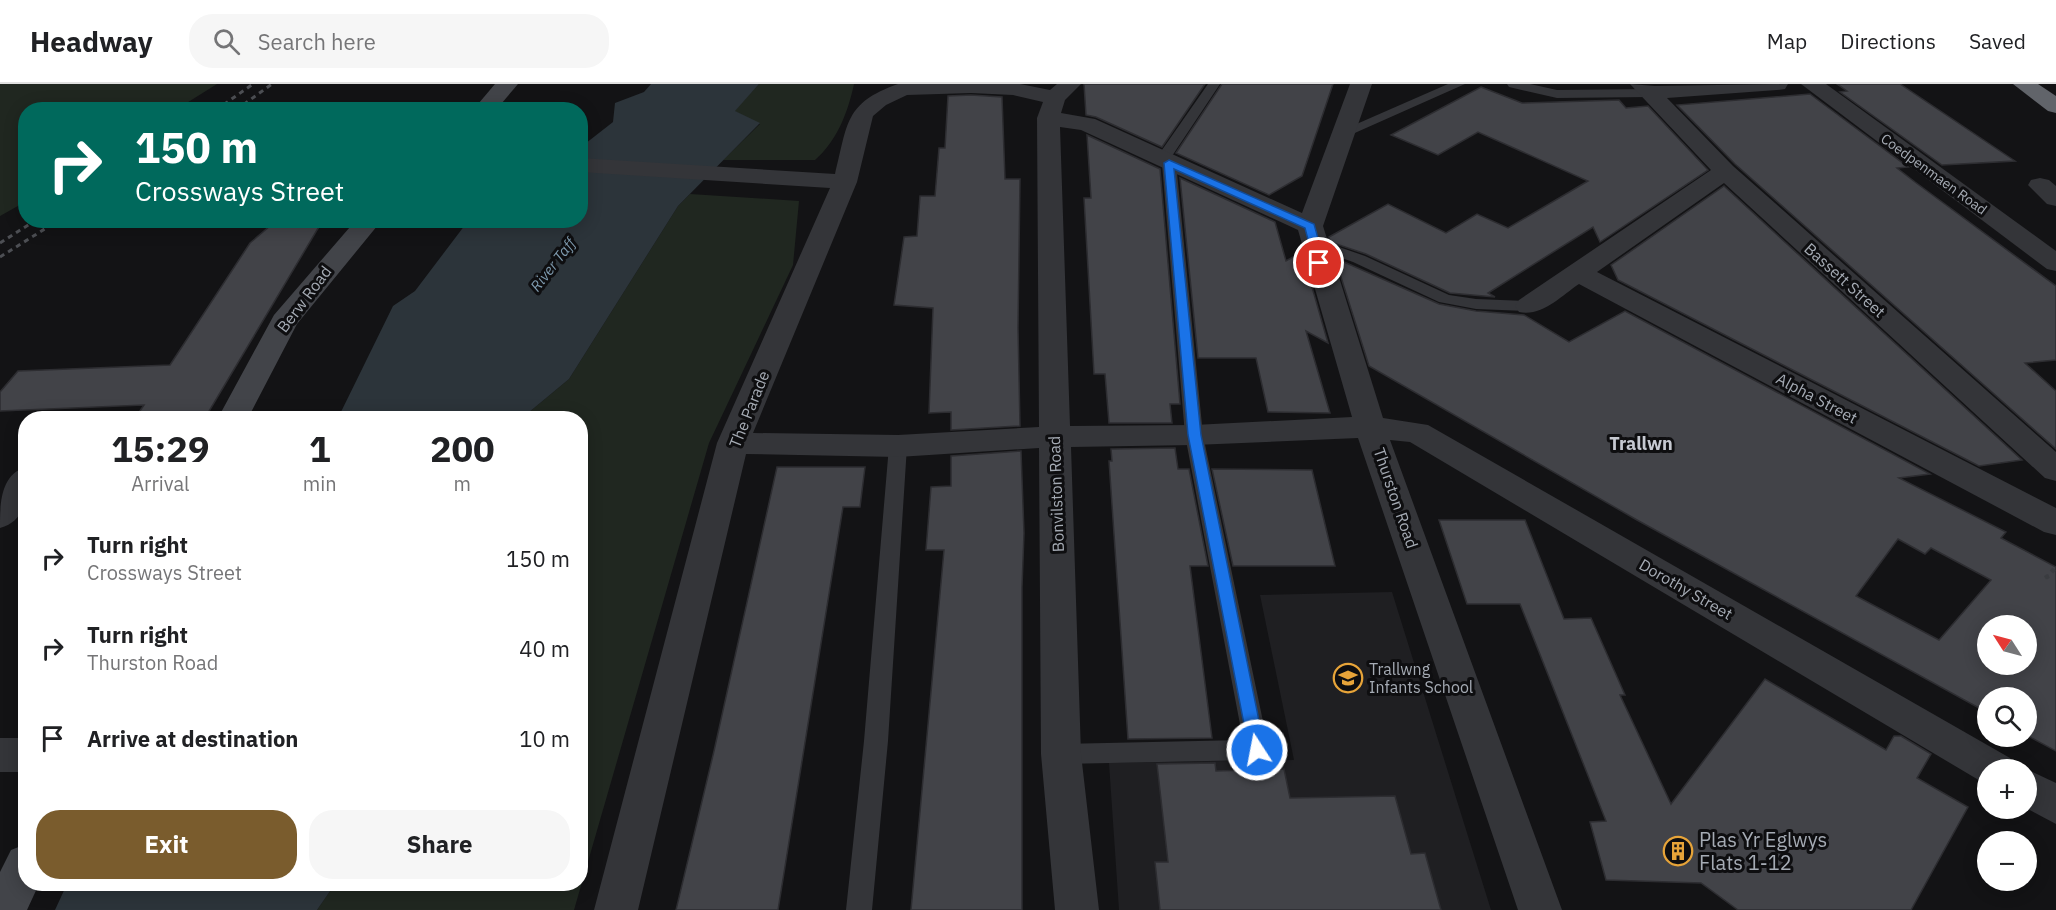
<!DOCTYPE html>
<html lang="en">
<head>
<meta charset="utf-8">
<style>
  :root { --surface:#fff; --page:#f6f6f6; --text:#202124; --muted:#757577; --line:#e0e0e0; --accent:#7a5c2d }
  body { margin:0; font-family:"IBM Plex Sans",sans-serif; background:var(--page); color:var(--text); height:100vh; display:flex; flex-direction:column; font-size:22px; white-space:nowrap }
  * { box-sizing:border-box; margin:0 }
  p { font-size:20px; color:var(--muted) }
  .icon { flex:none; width:33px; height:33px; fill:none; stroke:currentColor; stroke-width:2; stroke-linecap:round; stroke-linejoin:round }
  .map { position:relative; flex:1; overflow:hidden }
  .drawer { position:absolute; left:18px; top:327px; width:570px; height:480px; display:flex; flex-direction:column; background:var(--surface); border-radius:24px; box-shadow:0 3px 15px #0003 }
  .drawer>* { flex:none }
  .hud { position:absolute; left:18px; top:18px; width:570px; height:126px; border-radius:24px; box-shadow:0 3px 15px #0003; background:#00695c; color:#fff; overflow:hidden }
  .needle { width:39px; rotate:306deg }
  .fabs { position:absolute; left:1977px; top:531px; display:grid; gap:12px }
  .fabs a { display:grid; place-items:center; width:60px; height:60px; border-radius:50%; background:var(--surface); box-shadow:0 3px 15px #0003; font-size:30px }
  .pin { position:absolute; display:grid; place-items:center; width:51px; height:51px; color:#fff; margin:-26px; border:3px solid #fff; border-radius:50%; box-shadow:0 2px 6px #0007 }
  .me { position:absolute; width:66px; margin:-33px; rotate:349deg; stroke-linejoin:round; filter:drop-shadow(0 0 4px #0008) }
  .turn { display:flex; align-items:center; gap:21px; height:126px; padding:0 18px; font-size:27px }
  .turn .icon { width:78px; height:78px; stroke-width:2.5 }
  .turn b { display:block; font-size:42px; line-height:51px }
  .eta { display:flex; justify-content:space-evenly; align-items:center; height:102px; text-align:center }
  .eta b { font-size:36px; font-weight:700; line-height:42px }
  .primary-button { display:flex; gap:12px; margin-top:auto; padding:12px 18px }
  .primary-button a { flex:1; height:69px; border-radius:24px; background:var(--accent); color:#fff; font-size:24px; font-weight:700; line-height:69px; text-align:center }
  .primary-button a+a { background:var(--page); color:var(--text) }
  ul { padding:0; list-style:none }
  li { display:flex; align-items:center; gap:18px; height:90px; padding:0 18px }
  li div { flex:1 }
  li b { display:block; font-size:22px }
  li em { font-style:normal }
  header { display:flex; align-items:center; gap:36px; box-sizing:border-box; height:84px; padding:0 30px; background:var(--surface); border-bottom:2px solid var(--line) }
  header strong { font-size:28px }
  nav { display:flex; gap:33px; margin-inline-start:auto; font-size:21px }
  .search { width:420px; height:54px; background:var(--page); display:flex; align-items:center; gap:15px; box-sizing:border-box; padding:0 21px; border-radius:24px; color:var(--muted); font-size:22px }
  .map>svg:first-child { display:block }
  .built { fill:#1f1f22 }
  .green { fill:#202720 }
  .water { fill:#2c343a }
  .building { fill:#424348; stroke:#2d2d31; stroke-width:1.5; fill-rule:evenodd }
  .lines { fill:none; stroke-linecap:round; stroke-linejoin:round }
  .path { stroke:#3a3c40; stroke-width:4.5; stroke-dasharray:4 5; stroke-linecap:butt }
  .lane { fill:#343539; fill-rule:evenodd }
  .street { fill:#343539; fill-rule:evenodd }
  .secondary { fill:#424449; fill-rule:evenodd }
  .highway { fill:#61646a; fill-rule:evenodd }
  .rail { stroke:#4d4f54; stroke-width:3; stroke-dasharray:5 4.5; stroke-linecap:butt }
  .route { fill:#1a73e8; stroke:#114b97; stroke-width:1.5 }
  .labels { text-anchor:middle; stroke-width:6; stroke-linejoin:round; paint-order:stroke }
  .far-street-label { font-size:14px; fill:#a5abb4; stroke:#0e0e10 }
  .far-water-label { font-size:15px; font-style:italic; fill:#7e9aae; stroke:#0e0e10 }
  .street-label { font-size:16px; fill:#a5abb4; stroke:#0e0e10 }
  .poi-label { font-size:16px; fill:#a5abb4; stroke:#0e0e10; text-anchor:start }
  .neighbourhood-label { font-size:18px; font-weight:bold; fill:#c6c9d1; stroke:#0e0e10 }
  .near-poi-label { font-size:20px; fill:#a5abb4; stroke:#0e0e10; text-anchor:start }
</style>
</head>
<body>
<header>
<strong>Headway</strong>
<div class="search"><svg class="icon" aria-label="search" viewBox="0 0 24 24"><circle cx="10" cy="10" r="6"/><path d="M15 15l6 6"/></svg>Search here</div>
<nav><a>Map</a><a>Directions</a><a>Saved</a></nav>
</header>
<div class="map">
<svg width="2056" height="826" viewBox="0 0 2056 826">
  <rect width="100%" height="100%" fill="#131315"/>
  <!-- built -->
  <path class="built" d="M1392 508 1491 826H1119L1109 679 1294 676 1260 511Z"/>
  <!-- green -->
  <g class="green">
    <path d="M0 0H217L177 25 26 26 25 118 0 132Z"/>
    <path d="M759 0H854C848 28 837 57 815 76H723L760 40 734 27Z"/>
    <path d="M690 110 799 117 793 181 709 359 574 826H317L335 800H580V334H522L569 295 678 122Z"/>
  </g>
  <!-- water -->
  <g class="water">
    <path d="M651 0H759L735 27 760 39 678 122 569 295 522 334H338L393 222 415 207 465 141 472 136H580L581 63 613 38 615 19 644 8Z"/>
    <path d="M67 800H335L317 826H55Z"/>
  </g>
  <!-- building -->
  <g class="building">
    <path d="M1084 0H1205L1162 63 1096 33 1086 31Z"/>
    <path d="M1222 0H1333L1302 92 1269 111 1176 69Z"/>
    <path d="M1837 0H1900L2015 77 1942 81 1840 8 1847 7Z"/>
    <path d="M1481 3 1522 19 1619 16 1626 24 1648 22 1708 86 1600 158 1593 143 1488 209 1495 213 1450 209 1366 170 1330 158 1329 153 1388 120 1446 149 1477 130 1508 144 1588 97 1478 48 1438 71 1391 51Z"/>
    <path d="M1810 10 1908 83 1897 84 1915 98 2056 202V276L2025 279 2056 307V365L1735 80 1677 21Z"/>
    <path d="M971 11 1002 13 1005 95H1020L1018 244 1020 342 951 346V328L929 329 933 224 894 221 904 153 917 152 920 112H935L939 64H945L948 12Z"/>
    <path d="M1087 51 1160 85 1180 320H1170L1172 339H1109L1105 290H1094L1084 114H1091Z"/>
    <path d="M1180 94 1275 138 1286 177 1302 168 1328 259 1306 247 1330 329 1268 328 1256 274H1198Z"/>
    <path d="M1724 102 2022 376 1979 382 1618 196 1611 181Z"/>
    <path d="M277 136H323L205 334H135L144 321 0 327V308L18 287 170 281 250 159Z"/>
    <path d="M1335 174 1439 220 1476 227 1524 231 1569 258 1625 227 1930 390 1899 394 2006 448 2001 454 2056 483V667L2026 651V614H1988V629L1637 436 1369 282ZM1898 455 1925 470 1931 464 1991 496 1939 556 1856 512ZM1988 542H2026V580H1988Z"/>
    <path d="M1175 364 1178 385H1189L1208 482H1190L1212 654 1128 655 1109 377H1112L1111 365Z"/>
    <path d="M1021 367 1024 449 1022 503V826H911L944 466H926L931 403 951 402V372Z"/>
    <path d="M777 383H865L860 423H843L778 826H676L714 667Z"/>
    <path d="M1212 385 1312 386 1335 482H1233Z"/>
    <path d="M1439 436H1525L1564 535 1591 534 1625 611H1620L1671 720 1765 595 1886 666 1894 652H1901L1931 670 1917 694 1968 723 1911 826H1738L1701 799 1606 796 1590 738 1606 737 1520 520H1467Z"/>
    <path d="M1215 679 1216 687 1284 685 1290 714 1395 712 1411 770 1425 769 1441 826H1160L1155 778H1168L1157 680Z"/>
  </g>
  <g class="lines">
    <!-- path -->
    <path class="path" d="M2046 491 2047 493 2056 483"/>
    <!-- lane -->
    <g class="lane">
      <path d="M1208 0H1220L1170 75 1176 79 1203 351 1269 666 1265 673 1257 676 1061 680 1053 677 1049 670 1053 663 1061 660 1243 656 1185 351 1162 80 1155 76Z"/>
      <path d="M1448 0H1465L1348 52 1343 53 1336 49Z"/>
      <path d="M1507 0H1530L1557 6 1650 5 1656 9 1650 13 1557 14 1509 3Z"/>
      <path d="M1313 154 1365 172 1449 211 1476 215 1529 217 1537 222 1529 227 1476 225 1439 218 1353 178 1308 162 1305 159Z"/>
      <path d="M898 356 905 358 907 362 888 657 872 826H846L864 657 889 362 891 358Z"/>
    </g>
    <!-- street -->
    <g class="street">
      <path d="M898 0H1020L1050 6 1057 0H1081L1065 16 1061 29 1095 35 1302 129 1350 0H1372L1323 142 1383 334 1428 341 2010 674 2016 686H1988V701L1982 698 1410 358 1390 356 1562 826H1518L1358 354 1194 361 1071 363 1081 670 1099 826H1055L1041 670 1039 364 898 373 746 370 638 826H594L717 359 830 104 580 88V74L835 90C848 40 844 19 898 0ZM971 9 1013 11 1043 18 1037 34 1039 343 898 351 753 349 857 98 873 32 886 21 907 11ZM1060 43 1081 46 1298 146 1352 333 1194 341 1070 342Z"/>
      <path d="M1630 0 1655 2 1788 0 1785 5 1777 6 1667 14 1733 82 2056 368V397L2045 394 1724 99 1597 188 2056 424V451L2044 448 1579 200C1561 212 1542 233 1519 228L1515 222 1519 216 1711 86Z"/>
      <path d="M1801 0H1826L2056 167V187L2047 185Z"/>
      <path d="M2040 94 2049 96 2056 102V122L2047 120 2028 101 2031 96Z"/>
      <path d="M26 383C26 408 29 436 0 444 0 420 0 391 26 383Z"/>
      <rect x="0" y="654" width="26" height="34"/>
      <path d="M2026 685 2056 699V740L2026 724Z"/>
    </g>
    <!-- secondary -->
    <g class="secondary">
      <path d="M495 0H518L496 26H473Z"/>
      <path d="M356 136H382L297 240 248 334H218L274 231Z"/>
      <path d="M26 760V800H39L27 826H0V788L11 766Z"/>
    </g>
    <!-- highway -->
    <path class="highway" d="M2013 0H2038L2056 12V29L2048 27Z"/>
    <!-- rail -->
    <g class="rail">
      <path d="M216 26 253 0"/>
      <path d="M236 26 272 0"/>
      <path d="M0 159 36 136"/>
      <path d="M0 173 59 136"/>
    </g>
  </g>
  <!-- route -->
  <path class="route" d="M1169 76 1314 140 1325 179 1319 183 1314 179 1305 144 1174 85 1201 351 1265 666 1263 671H1251L1249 666 1188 351 1164 79Z"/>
  <!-- icons -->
  <defs>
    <g id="school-ring" transform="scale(1.5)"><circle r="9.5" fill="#0e0e10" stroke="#e7a439" stroke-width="1.5"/><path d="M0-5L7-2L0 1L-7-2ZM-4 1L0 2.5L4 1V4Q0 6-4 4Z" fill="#e7a439"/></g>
    <g id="building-ring" transform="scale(1.5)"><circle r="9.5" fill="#0e0e10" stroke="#e7a439" stroke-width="1.5"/><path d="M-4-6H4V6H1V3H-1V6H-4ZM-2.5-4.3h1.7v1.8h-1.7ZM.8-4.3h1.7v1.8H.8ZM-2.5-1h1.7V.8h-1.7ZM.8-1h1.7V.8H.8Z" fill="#e7a439"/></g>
  </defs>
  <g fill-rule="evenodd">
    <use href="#school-ring" x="1348" y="594"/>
    <use href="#building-ring" x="1678" y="767"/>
  </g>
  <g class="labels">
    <!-- far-street labels -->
    <g class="far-street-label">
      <text transform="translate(1934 90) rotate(36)" y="5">Coedpenmaen Road</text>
    </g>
    <!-- far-water labels -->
    <g class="far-water-label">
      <text transform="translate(553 181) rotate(-52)" y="5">River Taff</text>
    </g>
    <!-- street labels -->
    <g class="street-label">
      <text transform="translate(1845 196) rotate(42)" y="6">Bassett Street</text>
      <text transform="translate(304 215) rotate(-53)" y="6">Berw Road</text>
      <text transform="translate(1817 314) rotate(28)" y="6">Alpha Street</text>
      <text transform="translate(749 325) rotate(-68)" y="6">The Parade</text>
      <text transform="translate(1056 410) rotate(-92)" y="6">Bonvilston Road</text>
      <text transform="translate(1396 414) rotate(71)" y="6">Thurston Road</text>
      <text transform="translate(1686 505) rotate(30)" y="6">Dorothy Street</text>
    </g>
    <!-- poi labels -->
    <g class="poi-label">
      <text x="1369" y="591">Trallwng<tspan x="1369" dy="18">Infants School</tspan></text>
    </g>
    <!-- neighbourhood labels -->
    <g class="neighbourhood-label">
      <text x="1641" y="366">Trallwn</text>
    </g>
    <!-- near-poi labels -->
    <g class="near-poi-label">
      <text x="1699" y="763">Plas Yr Eglwys<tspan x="1699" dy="23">Flats 1-12</tspan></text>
    </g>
  </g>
</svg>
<div class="fabs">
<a><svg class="needle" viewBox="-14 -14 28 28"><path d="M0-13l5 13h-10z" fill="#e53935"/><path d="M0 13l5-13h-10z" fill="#757577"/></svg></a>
<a><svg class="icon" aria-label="search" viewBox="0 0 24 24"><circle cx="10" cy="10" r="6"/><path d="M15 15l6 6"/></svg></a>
<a>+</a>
<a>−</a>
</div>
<div class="pin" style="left:1319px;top:179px;background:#d93025"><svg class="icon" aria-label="arrive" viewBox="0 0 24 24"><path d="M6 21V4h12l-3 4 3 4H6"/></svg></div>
<svg class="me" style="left:1257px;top:666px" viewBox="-20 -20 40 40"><circle r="17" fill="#1a73e8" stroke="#fff" stroke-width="3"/><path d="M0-11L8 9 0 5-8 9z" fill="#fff"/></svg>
<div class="hud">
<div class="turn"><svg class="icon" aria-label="right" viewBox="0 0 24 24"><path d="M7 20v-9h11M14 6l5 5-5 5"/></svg><div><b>150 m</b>Crossways Street</div></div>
</div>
<section class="drawer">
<div class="eta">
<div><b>15:29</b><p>Arrival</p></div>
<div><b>1</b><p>min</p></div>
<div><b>200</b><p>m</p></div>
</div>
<ul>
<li><svg class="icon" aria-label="right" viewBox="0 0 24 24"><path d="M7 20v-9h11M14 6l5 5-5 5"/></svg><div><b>Turn right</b><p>Crossways Street</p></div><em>150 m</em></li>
<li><svg class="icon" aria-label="right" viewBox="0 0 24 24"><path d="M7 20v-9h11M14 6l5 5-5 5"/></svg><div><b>Turn right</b><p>Thurston Road</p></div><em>40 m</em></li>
<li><svg class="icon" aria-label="arrive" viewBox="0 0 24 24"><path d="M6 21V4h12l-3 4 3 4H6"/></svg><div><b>Arrive at destination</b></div><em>10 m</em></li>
</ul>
<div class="primary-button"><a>Exit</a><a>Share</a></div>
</section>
</div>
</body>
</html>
